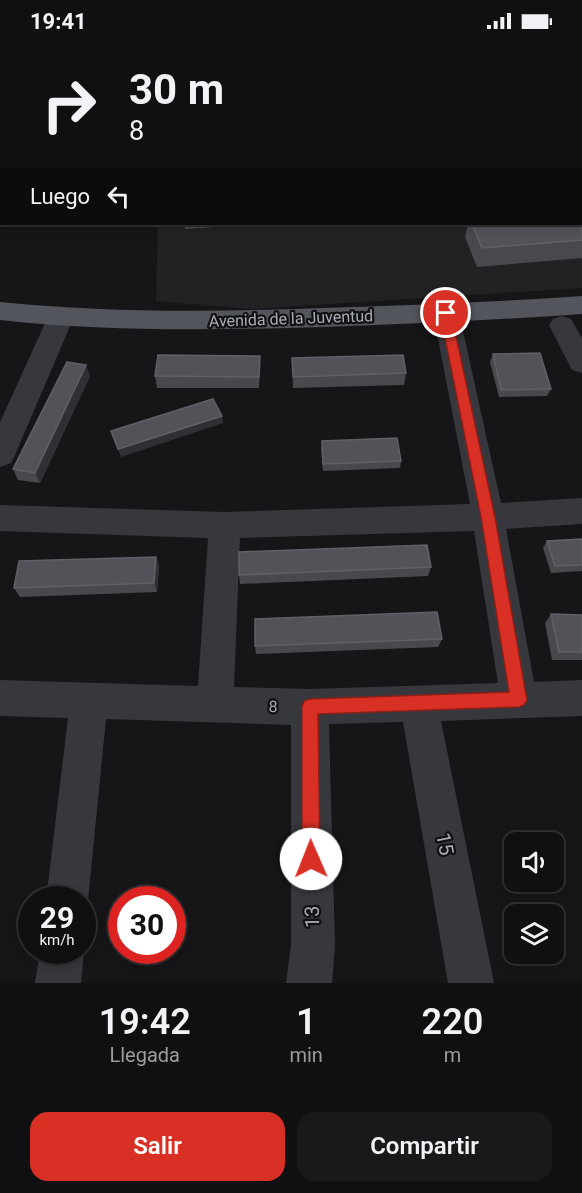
<!DOCTYPE html>
<html lang="es">
<head>
<meta charset="utf-8">
<style>
  :root { --surface:#101012; --page:#19191b; --text:#f1f3f6; --muted:#9c9d9f; --line:#303032; --accent:#d93025 }
  body { margin:0; font-family:Roboto,sans-serif; background:var(--page); color:var(--text); height:100vh; display:flex; flex-direction:column; font-size:22px; white-space:nowrap }
  * { box-sizing:border-box; margin:0 }
  p { font-size:20px; color:var(--muted) }
  .icon { flex:none; width:33px; height:33px; fill:none; stroke:currentColor; stroke-width:2; stroke-linecap:round; stroke-linejoin:round }
  .map { position:relative; height:941px; overflow:hidden }
  .details { display:flex; flex-direction:column; background:var(--surface); flex:1 }
  .details>* { flex:none }
  .top-card { position:absolute; left:0px; top:0px; width:582px; height:183px; box-shadow:0 3px 9px #0003,0 0 0 2px var(--line); background:#101012; color:var(--text); overflow:hidden }
  .controls { position:absolute; left:504px; top:790px; display:grid; gap:12px }
  .controls a { display:grid; place-items:center; width:60px; height:60px; border-radius:12px; background:var(--surface); box-shadow:0 3px 9px #0003,0 0 0 2px var(--line); font-size:30px }
  .speed { position:absolute; left:18px; top:844px; display:flex; gap:12px; font-size:30px; font-weight:700; text-align:center }
  .speed>* { display:grid; place-content:center; width:78px; height:78px; border-radius:50%; background:var(--surface); box-shadow:0 3px 9px #0003,0 0 0 2px var(--line); line-height:1 }
  .speed small { font-size:15px; font-weight:400 }
  .speed .limit { border:9px solid #d22; background:#fff; color:#111 }
  .pin { position:absolute; display:grid; place-items:center; width:51px; height:51px; color:#fff; margin:-26px; border:3px solid #fff; border-radius:50%; box-shadow:0 2px 6px #0007 }
  .me { position:absolute; width:66px; margin:-33px; rotate:359deg; stroke-linejoin:round; filter:drop-shadow(0 0 4px #0008) }
  .turn { display:flex; align-items:center; gap:21px; height:126px; padding:0 30px; font-size:27px }
  .turn .icon { width:78px; height:78px; stroke-width:2.5 }
  .turn b { display:block; font-size:42px; line-height:51px }
  .then { display:flex; align-items:center; height:57px; padding:0 30px; background:#0003; gap:12px; font-size:22px }
  .eta { display:flex; justify-content:space-evenly; align-items:center; height:102px; text-align:center }
  .eta b { font-size:36px; font-weight:600; line-height:42px }
  .primary-button { display:flex; gap:12px; margin-top:auto; padding:12px 30px }
  .primary-button a { flex:1; height:69px; border-radius:18px; background:var(--accent); color:#fff; font-size:24px; font-weight:600; line-height:69px; text-align:center }
  .primary-button a+a { background:var(--page); color:var(--text) }
  .status { display:flex; justify-content:space-between; align-items:center; height:42px; padding:0 30px; background:var(--surface); direction:ltr }
  .status svg { height:16px; fill:currentColor }
  .map>svg:first-child { display:block }
  .built { fill:#222225 }
  .lines { fill:none; stroke-linecap:round; stroke-linejoin:round }
  .minor { fill:#37383d; fill-rule:evenodd }
  .major { fill:#53555c; fill-rule:evenodd }
  .wall { fill:#47494d }
  .shaded-wall { fill:#2f3033 }
  .building { fill:#525359; stroke:#5f6168; stroke-width:1.5 }
  .route { fill:#d93025; stroke:#8d1f18; stroke-width:1.5 }
  .labels { text-anchor:middle; stroke-width:4.5; stroke-linejoin:round; paint-order:stroke }
  .street-label { font-size:16px; fill:#a8adb8; stroke:#111113 }
  .near-street-label { font-size:20px; fill:#a8adb8; stroke:#111113 }
</style>
</head>
<body>
<div class="status"><b>19:41</b><svg viewBox="0 0 49 12"><path d="M0 12V9h3v3zM5 12V6h3v6zM10 12V3h3v9zM15 12V0h3v12zM26 1h20v11H26zM47 4h2v5h-2z"/></svg></div>
<div class="map">
<svg width="582" height="941" viewBox="0 0 582 941">
  <rect width="100%" height="100%" fill="#161618"/>
  <!-- built -->
  <path class="built" d="M162 0H582V246L250 267 156 259 158 182H580V2Z"/>
  <g class="lines">
    <!-- minor -->
    <g class="minor">
      <rect x="163" y="0" width="18" height="2"/>
      <path d="M446 262 455 265 459 271 501 461 582 456V482L506 487 534 640 582 638V674L441 679 494 941H448L403 680 329 682 335 904 332 941H286L291 904V683L106 677 88 858 82 872V858H46L68 676 0 674V638L198 644 208 496 0 489V463L225 470 470 462 433 271 437 265ZM474 489 498 641 310 647 234 645 240 496Z"/>
      <path d="M60 268 69 271 73 277 15 413 11 421 0 425V380L47 277 51 271Z"/>
      <path d="M562 274 571 277 582 296V331L572 328 549 283 553 277Z"/>
      <path d="M82 905 84 909 81 941H35L40 909H82Z"/>
    </g>
    <!-- major -->
    <path class="major" d="M582 254V272C496 278 409 282 323 285 215 288 108 290 0 278V260C108 271 215 270 323 266 409 263 496 260 582 254Z"/>
  </g>
  <!-- wall -->
  <g class="wall">
    <path d="M216 0H351L312 2H216Z"/>
    <rect x="415" y="0" width="22" height="2"/>
    <path d="M582 168V216L477 225 465 195 468 182H580Z"/>
    <path d="M184 182H263L185 187Z"/>
    <path d="M493 312 551 347 547 354 499 355 490 320Z"/>
    <path d="M260 314 259 346H157L155 334Z"/>
    <path d="M292 316 406 331 404 343 293 346Z"/>
    <path d="M90 334 40 441 18 438 13 427Z"/>
    <path d="M322 399 401 419 400 426 323 429 321 406Z"/>
    <path d="M582 497V529L551 531 543 506 547 499Z"/>
    <path d="M156 515 159 524 157 550 20 555 14 546Z"/>
    <path d="M431 525 428 534 240 542 239 533Z"/>
    <path d="M551 572 582 573V618H552L545 581Z"/>
    <path d="M442 597 438 605 256 612 255 604Z"/>
  </g>
  <!-- shaded-wall -->
  <g class="shaded-wall">
    <path d="M260 314V325L259 346V335Z"/>
    <path d="M86 323 90 334 40 441 35 431Z"/>
    <path d="M222 374 223 381 121 415 118 407Z"/>
    <path d="M156 515 159 524 157 550 154 541Z"/>
  </g>
  <!-- building -->
  <g class="building">
    <path d="M424 0H437V2H425Z"/>
    <path d="M445 0H500L501 2H445Z"/>
    <path d="M580 168H582V198L482 206 472 182H580Z"/>
    <path d="M540 311 551 347 501 348 493 312Z"/>
    <path d="M158 313 260 314 259 335 155 334Z"/>
    <path d="M403 313 406 331 293 335 292 316Z"/>
    <path d="M67 320 86 323 35 431 13 427Z"/>
    <path d="M213 357 222 374 118 407 111 389Z"/>
    <path d="M397 396 401 419 323 422 322 399Z"/>
    <path d="M582 497V523L555 524 547 499Z"/>
    <path d="M427 503 431 525 239 533V510Z"/>
    <path d="M156 515 154 541 14 546 19 519Z"/>
    <path d="M437 570 442 597 255 604V577Z"/>
    <path d="M551 572 582 573V610H559Z"/>
  </g>
  <!-- route -->
  <path class="route" d="M446 267 451 271 495 475 527 658 524 663 519 665 318 672 320 817 318 823 311 826 305 823 302 817V665L304 659 310 657 509 650 481 475 440 271Z"/>
  <g class="labels">
    <!-- street labels -->
    <g class="street-label">
      <text transform="translate(291 276) rotate(-2)" y="6">Avenida de la Juventud</text>
      <text transform="translate(273 664) rotate(1)" y="6">8</text>
    </g>
    <!-- near-street labels -->
    <g class="near-street-label">
      <text transform="translate(445 802) rotate(79)" y="7">15</text>
      <text transform="translate(312 875) rotate(-91)" y="7">13</text>
    </g>
  </g>
</svg>
<div class="controls">
<a><svg class="icon" aria-label="sound" viewBox="0 0 24 24"><path d="M4 9h4l5-4v14l-5-4H4zM17 9q2 3 0 6"/></svg></a>
<a><svg class="icon" aria-label="layers" viewBox="0 0 24 24"><path d="M12 4l9 5-9 5-9-5zM3 14l9 5 9-5"/></svg></a>
</div>
<div class="speed"><div>29<small>km/h</small></div><div class="limit">30</div></div>
<div class="pin" style="left:446px;top:271px;background:#d93025"><svg class="icon" aria-label="arrive" viewBox="0 0 24 24"><path d="M6 21V4h12l-3 4 3 4H6"/></svg></div>
<svg class="me" style="left:311px;top:817px" viewBox="-20 -20 40 40"><circle r="19" fill="#fff"/><path d="M0-13L10 11 0 6-10 11z" fill="#d93025"/></svg>
<div class="top-card">
<div class="turn"><svg class="icon" aria-label="right" viewBox="0 0 24 24"><path d="M7 20v-9h11M14 6l5 5-5 5"/></svg><div><b>30 m</b>8</div></div>
<div class="then">Luego<svg class="icon" aria-label="left" viewBox="0 0 24 24"><path d="M17 20v-9H6M10 6l-5 5 5 5"/></svg></div>
</div>
</div>
<section class="details">
<div class="eta">
<div><b>19:42</b><p>Llegada</p></div>
<div><b>1</b><p>min</p></div>
<div><b>220</b><p>m</p></div>
</div>
<div class="primary-button"><a>Salir</a><a>Compartir</a></div>
</section>
</body>
</html>
